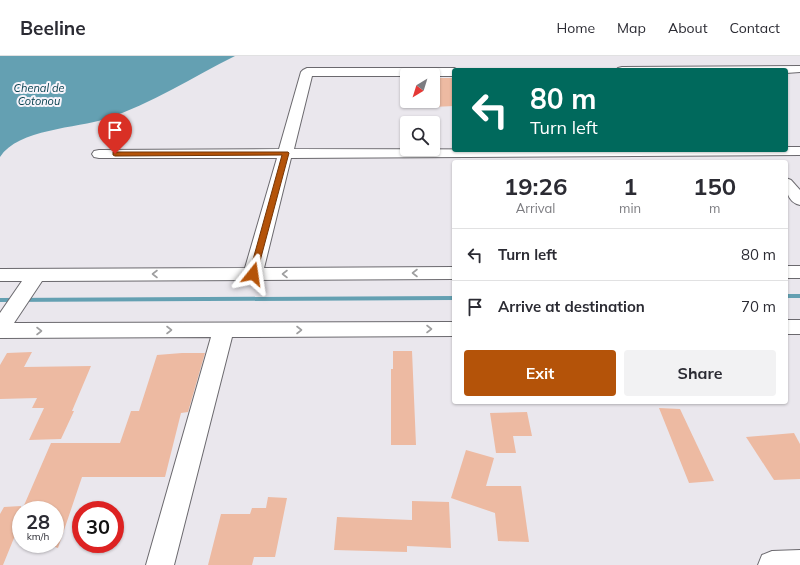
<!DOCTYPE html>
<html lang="en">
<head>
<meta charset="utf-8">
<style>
  :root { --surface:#fff; --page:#f2f2f3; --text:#2b2b33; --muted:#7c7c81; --line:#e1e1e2; --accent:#b45309 }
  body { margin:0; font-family:Mulish,sans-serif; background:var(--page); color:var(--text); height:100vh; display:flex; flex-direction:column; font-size:15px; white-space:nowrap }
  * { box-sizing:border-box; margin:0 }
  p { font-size:13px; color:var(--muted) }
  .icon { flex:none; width:22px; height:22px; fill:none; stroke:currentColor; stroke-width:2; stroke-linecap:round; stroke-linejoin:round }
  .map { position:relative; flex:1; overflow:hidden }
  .side { position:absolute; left:452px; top:104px; width:336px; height:244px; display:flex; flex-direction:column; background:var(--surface); border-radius:4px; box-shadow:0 1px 3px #0004 }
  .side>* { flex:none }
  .guide { position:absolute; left:452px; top:12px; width:336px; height:84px; border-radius:4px; box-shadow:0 1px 3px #0004; background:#00695c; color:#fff; overflow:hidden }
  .needle { width:26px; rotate:218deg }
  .controls { position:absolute; left:400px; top:12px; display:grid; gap:8px }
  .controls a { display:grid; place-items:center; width:40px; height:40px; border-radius:4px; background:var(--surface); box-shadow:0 1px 3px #0004; font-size:20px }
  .speed { position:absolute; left:12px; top:445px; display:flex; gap:8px; font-size:20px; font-weight:700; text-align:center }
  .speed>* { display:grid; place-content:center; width:52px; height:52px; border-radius:50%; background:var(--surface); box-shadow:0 1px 3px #0004; line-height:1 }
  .speed small { font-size:10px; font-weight:400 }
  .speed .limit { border:6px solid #d22; background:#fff; color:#111 }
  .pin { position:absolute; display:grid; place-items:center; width:34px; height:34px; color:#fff; margin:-41px -17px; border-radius:50% 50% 50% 0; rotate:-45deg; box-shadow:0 0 4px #0007 }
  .pin .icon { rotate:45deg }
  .me { position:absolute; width:44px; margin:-22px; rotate:15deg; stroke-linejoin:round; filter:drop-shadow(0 0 3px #0008) }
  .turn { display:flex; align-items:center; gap:14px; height:84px; padding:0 12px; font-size:18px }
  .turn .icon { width:52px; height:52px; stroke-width:2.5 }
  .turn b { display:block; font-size:28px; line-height:34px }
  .eta { display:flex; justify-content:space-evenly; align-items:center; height:68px; text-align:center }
  .eta b { font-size:24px; font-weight:700; line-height:28px }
  .primary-button { display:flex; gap:8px; margin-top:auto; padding:8px 12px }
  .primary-button a { flex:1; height:46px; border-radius:4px; background:var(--accent); color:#fff; font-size:16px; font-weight:700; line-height:46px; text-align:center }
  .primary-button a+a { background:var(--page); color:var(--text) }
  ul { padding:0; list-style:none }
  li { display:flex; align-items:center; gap:12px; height:52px; padding:0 12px; border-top:1px solid var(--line) }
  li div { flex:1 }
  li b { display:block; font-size:15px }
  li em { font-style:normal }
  header { display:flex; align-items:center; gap:24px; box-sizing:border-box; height:56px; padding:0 20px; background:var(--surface); border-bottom:1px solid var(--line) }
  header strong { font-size:19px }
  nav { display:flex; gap:22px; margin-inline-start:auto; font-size:14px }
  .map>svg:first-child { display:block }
  .water { fill:#64a0b2 }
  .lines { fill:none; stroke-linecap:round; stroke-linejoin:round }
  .stream { fill:#64a0b2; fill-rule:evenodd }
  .building { fill:#edbaa2 }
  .minor-casing { stroke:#6b696e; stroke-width:2 }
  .minor { fill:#fff; fill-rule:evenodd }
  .oneway { stroke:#9f9fa0 }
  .route { fill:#b45309; stroke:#753606 }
  .labels { text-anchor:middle; stroke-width:4; stroke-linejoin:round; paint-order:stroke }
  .far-water-label { font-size:11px; font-style:italic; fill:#09424f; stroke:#f7f4fb }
</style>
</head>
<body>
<header>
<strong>Beeline</strong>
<nav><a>Home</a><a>Map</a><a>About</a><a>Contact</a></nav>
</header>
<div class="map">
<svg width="800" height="509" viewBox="0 0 800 509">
  <rect width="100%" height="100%" fill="#eae7ed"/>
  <!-- water -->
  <path class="water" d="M0 0H235C193 21 151 48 106 63 77 72 18 73 0 101Z"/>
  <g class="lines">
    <!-- stream -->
    <g class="stream">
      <rect x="786" y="238" width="14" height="4"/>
      <path d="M454 240V244L0 246V242Z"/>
    </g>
  </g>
  <!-- building -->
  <g class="building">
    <path d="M433 22H454V50L433 51Z"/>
    <path d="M393 295H412L416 389H391V313H393Z"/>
    <path d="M32 296 24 311 91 310 72 355H74L61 383 29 384 44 352H32L37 342 0 343V309L7 297Z"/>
    <path d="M182 297H205L188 356 181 357 165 421H82L58 492 55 491V454H22L51 387H120L131 355H139L157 299Z"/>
    <path d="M659 352 680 353 714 425 689 427Z"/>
    <path d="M527 356 532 380H513L516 397H496L490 357Z"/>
    <path d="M794 377 800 388V423L774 424 746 381Z"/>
    <path d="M466 394 494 402 486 430H521L529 486 498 485 495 457 451 442Z"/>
    <path d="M268 441 287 442 275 501H254L252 509H208L221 458H250L252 452H266Z"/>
    <path d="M412 445 449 446 451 492 407 490V496L334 494 337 461 412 464Z"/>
    <path d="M21 450V482H14L3 509H0V458L4 451Z"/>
  </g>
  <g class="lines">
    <!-- minor casing -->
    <g class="minor-casing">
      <g id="minor">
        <path d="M800 10V16L786 17V14H616L618 12 622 11Z"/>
        <path d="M307 12H454L458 14H454V20H312L294 93 786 94V91H800V99L291 102 264 212 454 211V223L42 225 14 267 454 266V280L232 281 174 509H146L211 281 0 282V257L22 225H0V213L245 212 277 102H99L94 101 92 98 94 95 99 94 279 93 301 16 303 14Z"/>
        <path d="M786 122 791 124 800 134V149C787 146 786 134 786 122Z"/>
        <rect x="786" y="210" width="14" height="12"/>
        <rect x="786" y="264" width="14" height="14"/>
        <path d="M800 494V509H758L762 499 772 495Z"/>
      </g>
    </g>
    <!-- minor -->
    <use href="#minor" class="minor"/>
  </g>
  <!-- one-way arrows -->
  <defs><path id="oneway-chevron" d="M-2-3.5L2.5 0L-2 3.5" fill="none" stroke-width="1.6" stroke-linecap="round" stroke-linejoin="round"/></defs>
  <g class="oneway">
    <use href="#oneway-chevron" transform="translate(415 217) rotate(180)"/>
    <use href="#oneway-chevron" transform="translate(155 218) rotate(180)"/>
    <use href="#oneway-chevron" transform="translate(285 218) rotate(180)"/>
    <use href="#oneway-chevron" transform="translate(429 273)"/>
    <use href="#oneway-chevron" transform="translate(169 274)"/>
    <use href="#oneway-chevron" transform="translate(299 274)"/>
    <use href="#oneway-chevron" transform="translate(39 275)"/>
  </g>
  <!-- route -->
  <path class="route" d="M113 96H288L289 97 256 220H250L249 218 282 99 115 100 113 99Z"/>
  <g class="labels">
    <!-- far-water labels -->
    <g class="far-water-label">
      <text x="39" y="36">Chenal de<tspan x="39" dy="13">Cotonou</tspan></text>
    </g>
  </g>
</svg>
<div class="controls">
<a><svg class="needle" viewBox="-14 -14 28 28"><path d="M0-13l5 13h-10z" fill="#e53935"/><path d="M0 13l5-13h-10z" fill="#7c7c81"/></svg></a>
<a><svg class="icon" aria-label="search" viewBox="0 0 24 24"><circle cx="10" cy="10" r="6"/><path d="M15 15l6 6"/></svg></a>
</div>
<div class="speed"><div>28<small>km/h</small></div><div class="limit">30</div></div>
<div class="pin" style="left:115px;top:98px;background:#d93025"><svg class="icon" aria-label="arrive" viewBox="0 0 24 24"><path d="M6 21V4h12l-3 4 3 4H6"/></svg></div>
<svg class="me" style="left:253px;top:218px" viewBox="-20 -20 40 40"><path d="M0-17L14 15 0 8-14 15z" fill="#b45309" stroke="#fff" stroke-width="4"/></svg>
<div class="guide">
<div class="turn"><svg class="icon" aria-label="left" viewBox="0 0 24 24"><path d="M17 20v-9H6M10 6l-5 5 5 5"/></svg><div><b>80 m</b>Turn left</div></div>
</div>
<section class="side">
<div class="eta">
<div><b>19:26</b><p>Arrival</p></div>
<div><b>1</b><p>min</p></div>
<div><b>150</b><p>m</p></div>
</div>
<ul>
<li><svg class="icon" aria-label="left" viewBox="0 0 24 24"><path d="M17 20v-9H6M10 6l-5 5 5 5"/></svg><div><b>Turn left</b></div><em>80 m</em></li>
<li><svg class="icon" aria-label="arrive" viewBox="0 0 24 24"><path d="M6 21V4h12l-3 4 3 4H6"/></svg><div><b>Arrive at destination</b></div><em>70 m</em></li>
</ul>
<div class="primary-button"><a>Exit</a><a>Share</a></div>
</section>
</div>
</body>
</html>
